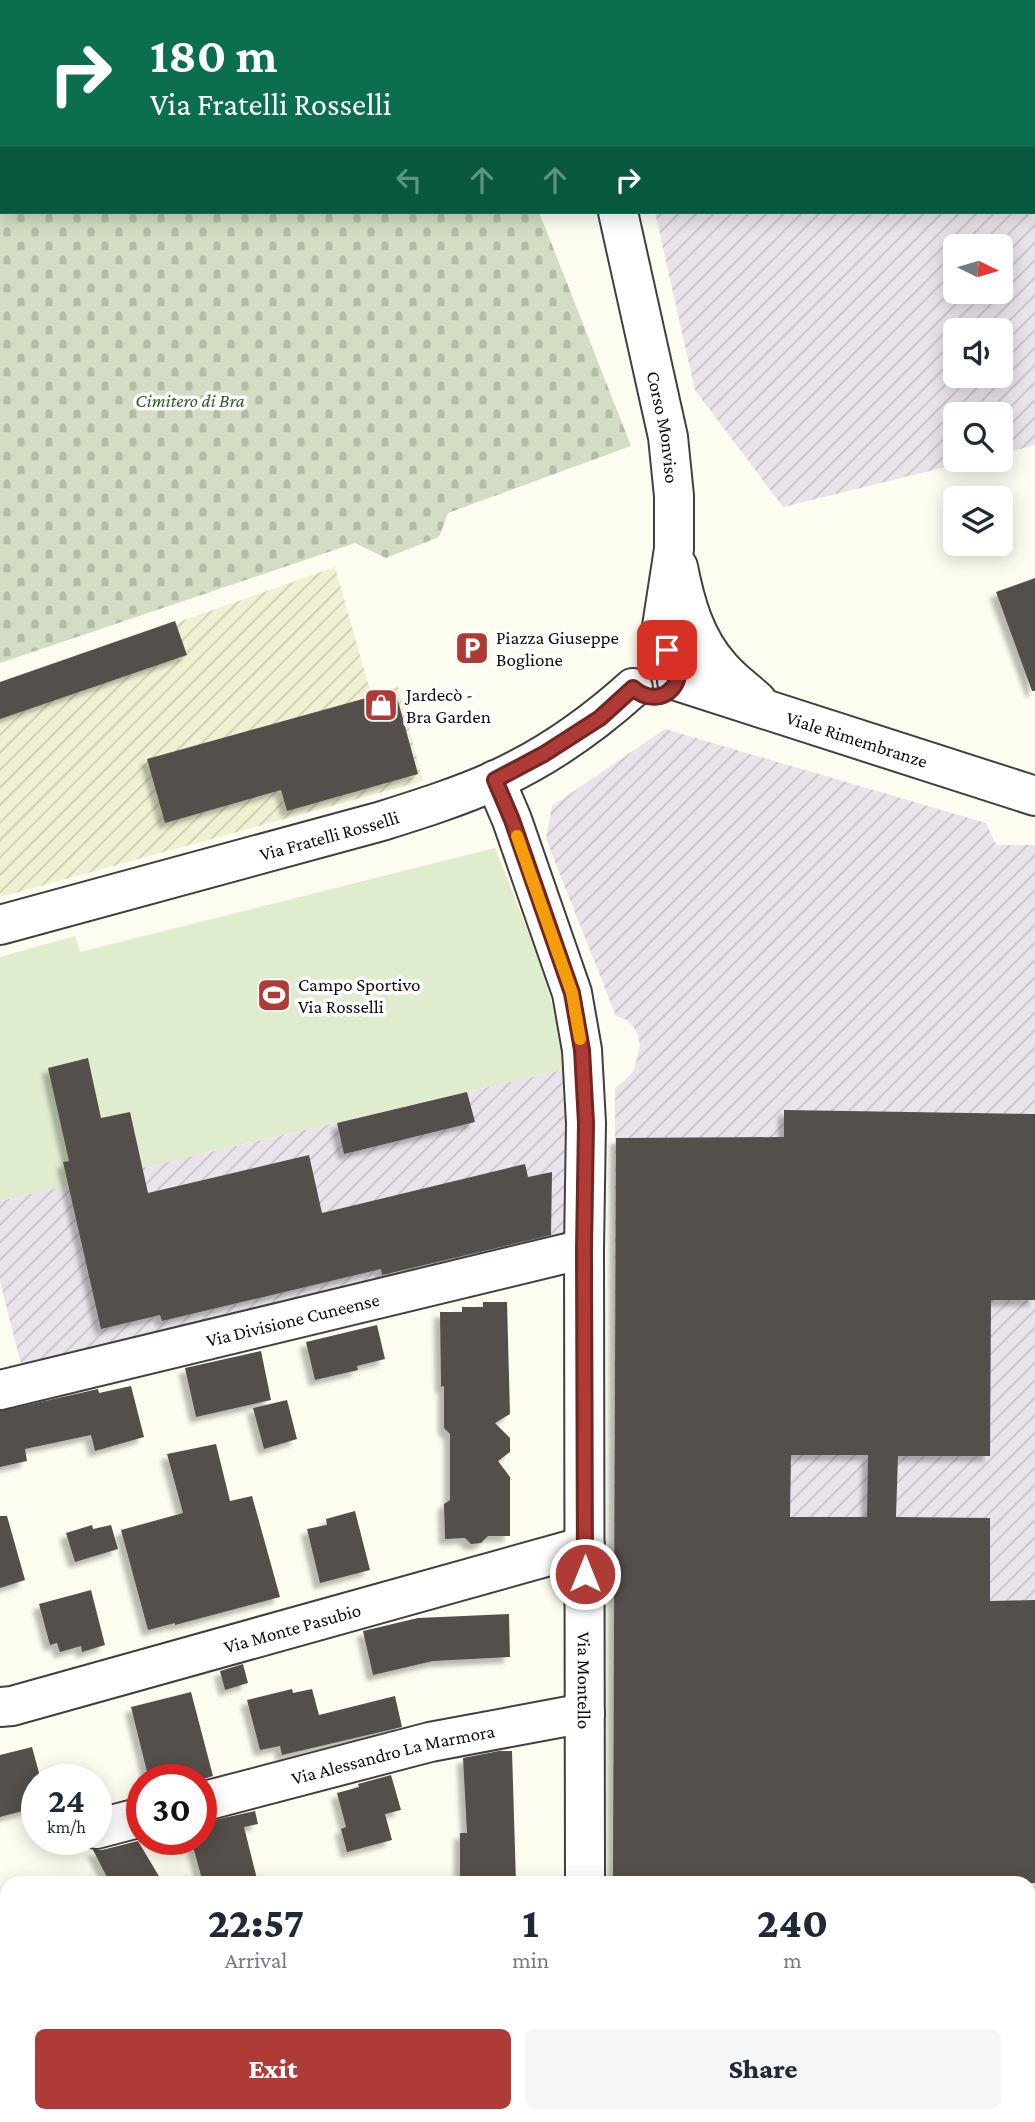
<!DOCTYPE html>
<html lang="en">
<head>
<meta charset="utf-8">
<style>
  :root { --surface:#fff; --page:#f6f6f7; --text:#1f2937; --muted:#747a83; --accent:#ae3b35 }
  body { margin:0; font-family:"Crimson Pro",serif; background:var(--page); color:var(--text); height:100vh; display:flex; flex-direction:column; font-size:26px; white-space:nowrap }
  * { box-sizing:border-box; margin:0 }
  p { font-size:23px; color:var(--muted) }
  .icon { flex:none; width:38px; height:38px; fill:none; stroke:currentColor; stroke-width:2; stroke-linecap:round; stroke-linejoin:round }
  .map { position:relative; flex:1; overflow:hidden }
  .details { position:absolute; left:0px; top:1876px; width:1036px; height:247px; display:flex; flex-direction:column; background:var(--surface); border-radius:21px 21px 0 0; box-shadow:0 4px 18px #0003 }
  .details>* { flex:none }
  .guide { position:absolute; left:0px; top:0px; width:1036px; height:214px; box-shadow:0 4px 18px #0003; background:#0b6e4f; color:#fff; overflow:hidden }
  .needle { width:46px; rotate:95deg }
  .fabs { position:absolute; left:943px; top:234px; display:grid; gap:14px }
  .fabs a { display:grid; place-items:center; width:70px; height:70px; border-radius:10px; background:var(--surface); box-shadow:0 4px 18px #0003; font-size:35px }
  .speed { position:absolute; left:21px; top:1764px; display:flex; gap:14px; font-size:35px; font-weight:700; text-align:center }
  .speed>* { display:grid; place-content:center; width:91px; height:91px; border-radius:50%; background:var(--surface); box-shadow:0 4px 18px #0003; line-height:1 }
  .speed small { font-size:18px; font-weight:400 }
  .speed .limit { border:10px solid #d22; background:#fff; color:#111 }
  .pin { position:absolute; display:grid; place-items:center; width:60px; height:60px; color:#fff; margin:-30px; border-radius:14px; box-shadow:0 4px 10px #0006 }
  .me { position:absolute; width:77px; margin:-38px; rotate:0deg; stroke-linejoin:round; filter:drop-shadow(0 0 5px #0008) }
  .turn { display:flex; align-items:center; gap:24px; height:147px; padding:0 35px; font-size:32px }
  .turn .icon { width:91px; height:91px; stroke-width:2.5 }
  .turn b { display:block; font-size:49px; line-height:60px }
  .lanes { display:flex; align-items:center; height:66px; padding:0 35px; background:#0003; justify-content:center; gap:35px; direction:ltr }
  .lanes .off { opacity:.35 }
  .eta { display:flex; justify-content:space-evenly; align-items:center; height:119px; text-align:center }
  .eta b { font-size:42px; font-weight:800; line-height:49px }
  .cta { display:flex; gap:14px; margin-top:auto; padding:14px 35px }
  .cta a { flex:1; height:80px; border-radius:10px; background:var(--accent); color:#fff; font-size:28px; font-weight:800; line-height:80px; text-align:center }
  .cta a+a { background:var(--page); color:var(--text) }
  .map>svg:first-child { display:block }
  .industrial { fill:url(#industrial-furrows); fill-rule:evenodd }
  .farmland { fill:url(#farmland-furrows) }
  .cemetery { fill:url(#cemetery-stones) }
  .pitch { fill:#dfecce }
  .building { fill:#55504b; fill-rule:evenodd; filter:url(#shadow) }
  .lines { fill:none; stroke-linecap:round; stroke-linejoin:round }
  .minor-casing { stroke:#404040; stroke-width:42 }
  .minor { stroke:#fff; stroke-width:38 }
  .route-casing { stroke:#712622; stroke-width:18 }
  .route { stroke:#ae3b35; stroke-width:12 }
  .slow { stroke:#f59e0b; stroke-width:12 }
  .labels { text-anchor:middle; stroke-width:7; stroke-linejoin:round; paint-order:stroke }
  .park-label { font-size:19px; font-style:italic; fill:#2c5e25; stroke:#fff }
  .street-label { font-size:19px; fill:#0d0d0d; stroke:#fff }
  .poi-label { font-size:19px; fill:#0d0d0d; stroke:#fff; text-anchor:start }
</style>
</head>
<body>
<div class="map">
<svg width="1035" height="2122" viewBox="0 0 1035 2122">
  <defs>
    <pattern id="industrial-furrows" width="10" height="10" patternUnits="userSpaceOnUse" patternTransform="scale(1.75)"><rect width="10" height="10" fill="#ebe3eb"/><path d="M-1 1l2-2M0 10L10 0M9 11l2-2" fill="none" stroke="#c8c2c8"/></pattern>
    <pattern id="farmland-furrows" width="10" height="10" patternUnits="userSpaceOnUse" patternTransform="scale(1.75)"><rect width="10" height="10" fill="#f0f1d2"/><path d="M-1 1l2-2M0 10L10 0M9 11l2-2" fill="none" stroke="#cdcdb3"/></pattern>
    <pattern id="cemetery-stones" width="16" height="16" patternUnits="userSpaceOnUse" patternTransform="scale(1.75)"><rect width="16" height="16" fill="#d2ddc3"/><path d="M2 7V4a2 2 0 0 1 4 0v3zM10 15v-3a2 2 0 0 1 4 0v3z" fill="#b3bca6"/></pattern>
    <filter id="shadow"><feDropShadow dx="-6" dy="6" stdDeviation="2" flood-color="#0004"/></filter>
  </defs>
  <rect width="100%" height="100%" fill="#fdfcf0"/>
  <!-- industrial -->
  <g class="industrial">
    <path d="M608 0H1035V445L1001 454V415H956V460H974L783 507 695 390 655 212H1034V2ZM956 247H1001V292H956ZM956 331H1001V376H956Z"/>
    <path d="M665 729 986 823 996 845H1035V2122H612V2116H1029V1883H613L615 1088 625 1080 634 1070 640 1045 638 1035 633 1026 627 1020 616 1016 546 839 552 806Z"/>
    <path d="M566 1069V1237L21 1364 0 1282V1201Z"/>
  </g>
  <!-- farmland -->
  <path class="farmland" d="M335 567 371 694 398 687 423 781 0 897V685Z"/>
  <!-- cemetery -->
  <path class="cemetery" d="M0 0H456L457 2H2V212H539L631 446 448 513 439 537 386 558 355 543 0 663Z"/>
  <!-- pitch -->
  <path class="pitch" d="M495 848C523 920 555 992 566 1069L0 1201V957L75 936 80 952Z"/>
  <!-- building -->
  <g class="building">
    <path d="M1035 578V691H1032L996 592Z"/>
    <path d="M175 621 187 655 0 719V682Z"/>
    <path d="M395 690 418 774 287 811 281 790 165 823 147 759Z"/>
    <path d="M88 1058 101 1118 130 1112 148 1193 309 1155 322 1213 525 1164 528 1177 552 1172 551 1235 382 1275 381 1269 162 1321 160 1315 101 1329 63 1162 69 1161 48 1068Z"/>
    <path d="M467 1092 475 1122 344 1154 337 1123Z"/>
    <path d="M784 1110 1035 1114V1300H991L990 1456H898L896 1517 990 1518V1601L1035 1600V1883H613L616 1138 784 1137ZM791 1455H868L867 1517H790Z"/>
    <path d="M483 1302H507L510 1414 495 1423 510 1438V1452L498 1461 510 1477V1536H488L481 1543 471 1544 465 1538 445 1539 444 1504 450 1500V1434L444 1428V1386L441 1387 440 1312H462V1307H483Z"/>
    <path d="M377 1325 385 1359 357 1366 358 1370 315 1380 306 1342Z"/>
    <path d="M261 1351 271 1400 196 1417 185 1368Z"/>
    <path d="M131 1386 144 1437 95 1451 91 1435 25 1449 27 1461 0 1467V1411L98 1389 99 1393Z"/>
    <path d="M287 1400 297 1439 264 1449 253 1408Z"/>
    <path d="M216 1444 230 1501 252 1496 280 1597 175 1625V1623L148 1630 121 1530 183 1513 167 1454Z"/>
    <path d="M355 1511 370 1570 320 1583 307 1529 327 1525 326 1519Z"/>
    <path d="M0 1516H7L25 1580 0 1588Z"/>
    <path d="M92 1525 93 1529 111 1525 118 1549 75 1562 66 1533Z"/>
    <path d="M91 1590 105 1645 82 1652 81 1646 60 1652 57 1643 50 1645 39 1604Z"/>
    <path d="M509 1614 510 1657 433 1661 373 1675 363 1631 418 1618Z"/>
    <path d="M243 1664 248 1683 225 1690 220 1671Z"/>
    <path d="M292 1689 293 1693 312 1689 319 1715 395 1696 402 1727 282 1755 280 1746 260 1750 247 1700Z"/>
    <path d="M191 1692 213 1776 200 1780H149L131 1707Z"/>
    <path d="M32 1747 41 1780H37V1807L0 1817V1755Z"/>
    <path d="M499 1751H512L516 1883H460V1833H467L463 1758Z"/>
    <path d="M391 1775 401 1810 385 1814 392 1840 347 1852 341 1829 346 1827 337 1793 359 1787 358 1784Z"/>
    <path d="M255 1811 258 1824 244 1827 258 1883H203L191 1839H201V1823Z"/>
    <path d="M138 1841 163 1883H110L93 1850H102Z"/>
  </g>
  <g class="lines">
    <!-- minor casing -->
    <g class="minor-casing">
      <g id="minor">
        <path d="M570 0 571 2"/>
        <path id="s1" d="M618 212 668 437 674 496V549L659 646"/>
        <path d="M678 567C685 603 695 639 720 667 731 680 745 690 757 701"/>
        <path id="s2" d="M677 681 1035 796"/>
        <path id="s3" d="M495 780 512 820 572 993 582 1050 586 1123 584 1249 585 1883"/>
        <path id="s4" d="M0 925 382 821C420 809 458 797 494 781 545 758 592 725 633 688"/>
        <path id="s5" d="M0 1390 584 1249"/>
        <path id="s6" d="M0 1707 12 1706 585 1546"/>
        <path id="s7" d="M201 1802 430 1742 585 1713"/>
        <path d="M96 1829 142 1817"/>
        <path d="M585 2122V2116"/>
      </g>
    </g>
    <!-- minor -->
    <use href="#minor" class="minor"/>
  </g>
  <g class="lines">
    <!-- route casing -->
    <g class="route-casing">
      <path id="route" d="M585 1574 584 1249 586 1123 582 1050 572 993 512 820 495 780 544 754 600 718 633 688C662 714 696 677 667 650"/>
    </g>
    <!-- route -->
    <use href="#route" class="route"/>
    <!-- slow -->
    <path class="slow" d="M517 836 572 993 580 1039"/>
  </g>
  <!-- icons -->
  <defs>
    <g id="parking-square" transform="scale(1.75)"><rect x="-9" y="-9" width="18" height="18" rx="4" fill="#ae3b35" stroke="#fff"/><path d="M-3.5-5.5H1a3.5 3.5 0 0 1 0 7H-1V5.5H-3.5ZM-1-3.4V-.6H.8a1.4 1.4 0 0 0 0-2.8Z" fill="#fff"/></g>
    <g id="shop-square" transform="scale(1.75)"><rect x="-9" y="-9" width="18" height="18" rx="4" fill="#ae3b35" stroke="#fff"/><path d="M-5-2.5h2.3a2.7 3.5 0 0 1 5.4 0H5L5.5 6h-11ZM-1.5-2.5h3a1.5 2.3 0 0 0-3 0Z" fill="#fff"/></g>
    <g id="stadium-square" transform="scale(1.75)"><rect x="-9" y="-9" width="18" height="18" rx="4" fill="#ae3b35" stroke="#fff"/><path d="M0-5a6.5 5 0 1 0 0 10a6.5 5 0 1 0 0-10ZM-3.5-1.8h7v3.6h-7Z" fill="#fff"/></g>
  </defs>
  <g fill-rule="evenodd">
    <use href="#parking-square" x="472" y="648"/>
    <use href="#shop-square" x="381" y="705"/>
    <use href="#stadium-square" x="274" y="995"/>
  </g>
  <g class="labels">
    <!-- park labels -->
    <g class="park-label">
      <text x="190" y="407">Cimitero di Bra</text>
    </g>
    <!-- street labels -->
    <g class="street-label">
      <text dy="7" stroke="none"><textPath href="#s1" startOffset="220">Corso Monviso</textPath></text>
      <text dy="7" stroke="none"><textPath href="#s2" startOffset="189">Viale Rimembranze</textPath></text>
      <text dy="7" stroke="none"><textPath href="#s4" startOffset="341">Via Fratelli Rosselli</textPath></text>
      <text dy="7" stroke="none"><textPath href="#s5" startOffset="301">Via Divisione Cuneense</textPath></text>
      <text dy="7" stroke="none"><textPath href="#s6" startOffset="303">Via Monte Pasubio</textPath></text>
      <text dy="7" stroke="none"><textPath href="#s3" startOffset="915">Via Montello</textPath></text>
      <text dy="7" stroke="none"><textPath href="#s7" startOffset="198">Via Alessandro La Marmora</textPath></text>
    </g>
    <!-- poi labels -->
    <g class="poi-label">
      <text x="496" y="644">Piazza Giuseppe<tspan x="496" dy="22">Boglione</tspan></text>
      <text x="406" y="701">Jardecò -<tspan x="406" dy="22">Bra Garden</tspan></text>
      <text x="298" y="991">Campo Sportivo<tspan x="298" dy="22">Via Rosselli</tspan></text>
    </g>
  </g>
</svg>
<div class="fabs">
<a><svg class="needle" viewBox="-14 -14 28 28"><path d="M0-13l5 13h-10z" fill="#e53935"/><path d="M0 13l5-13h-10z" fill="#747a83"/></svg></a>
<a><svg class="icon" aria-label="sound" viewBox="0 0 24 24"><path d="M4 9h4l5-4v14l-5-4H4zM17 9q2 3 0 6"/></svg></a>
<a><svg class="icon" aria-label="search" viewBox="0 0 24 24"><circle cx="10" cy="10" r="6"/><path d="M15 15l6 6"/></svg></a>
<a><svg class="icon" aria-label="layers" viewBox="0 0 24 24"><path d="M12 4l9 5-9 5-9-5zM3 14l9 5 9-5"/></svg></a>
</div>
<div class="speed"><div>24<small>km/h</small></div><div class="limit">30</div></div>
<div class="pin" style="left:667px;top:650px;background:#d93025"><svg class="icon" aria-label="arrive" viewBox="0 0 24 24"><path d="M6 21V4h12l-3 4 3 4H6"/></svg></div>
<svg class="me" style="left:585px;top:1574px" viewBox="-20 -20 40 40"><circle r="17" fill="#ae3b35" stroke="#fff" stroke-width="3"/><path d="M0-11L8 9 0 5-8 9z" fill="#fff"/></svg>
<div class="guide">
<div class="turn"><svg class="icon" aria-label="right" viewBox="0 0 24 24"><path d="M7 20v-9h11M14 6l5 5-5 5"/></svg><div><b>180 m</b>Via Fratelli Rosselli</div></div>
<div class="lanes"><svg class="icon off" aria-label="left" viewBox="0 0 24 24"><path d="M17 20v-9H6M10 6l-5 5 5 5"/></svg><svg class="icon off" aria-label="ahead" viewBox="0 0 24 24"><path d="M12 20V5M6 11l6-6 6 6"/></svg><svg class="icon off" aria-label="ahead" viewBox="0 0 24 24"><path d="M12 20V5M6 11l6-6 6 6"/></svg><svg class="icon" aria-label="right" viewBox="0 0 24 24"><path d="M7 20v-9h11M14 6l5 5-5 5"/></svg></div>
</div>
<section class="details">
<div class="eta">
<div><b>22:57</b><p>Arrival</p></div>
<div><b>1</b><p>min</p></div>
<div><b>240</b><p>m</p></div>
</div>
<div class="cta"><a>Exit</a><a>Share</a></div>
</section>
</div>
</body>
</html>
